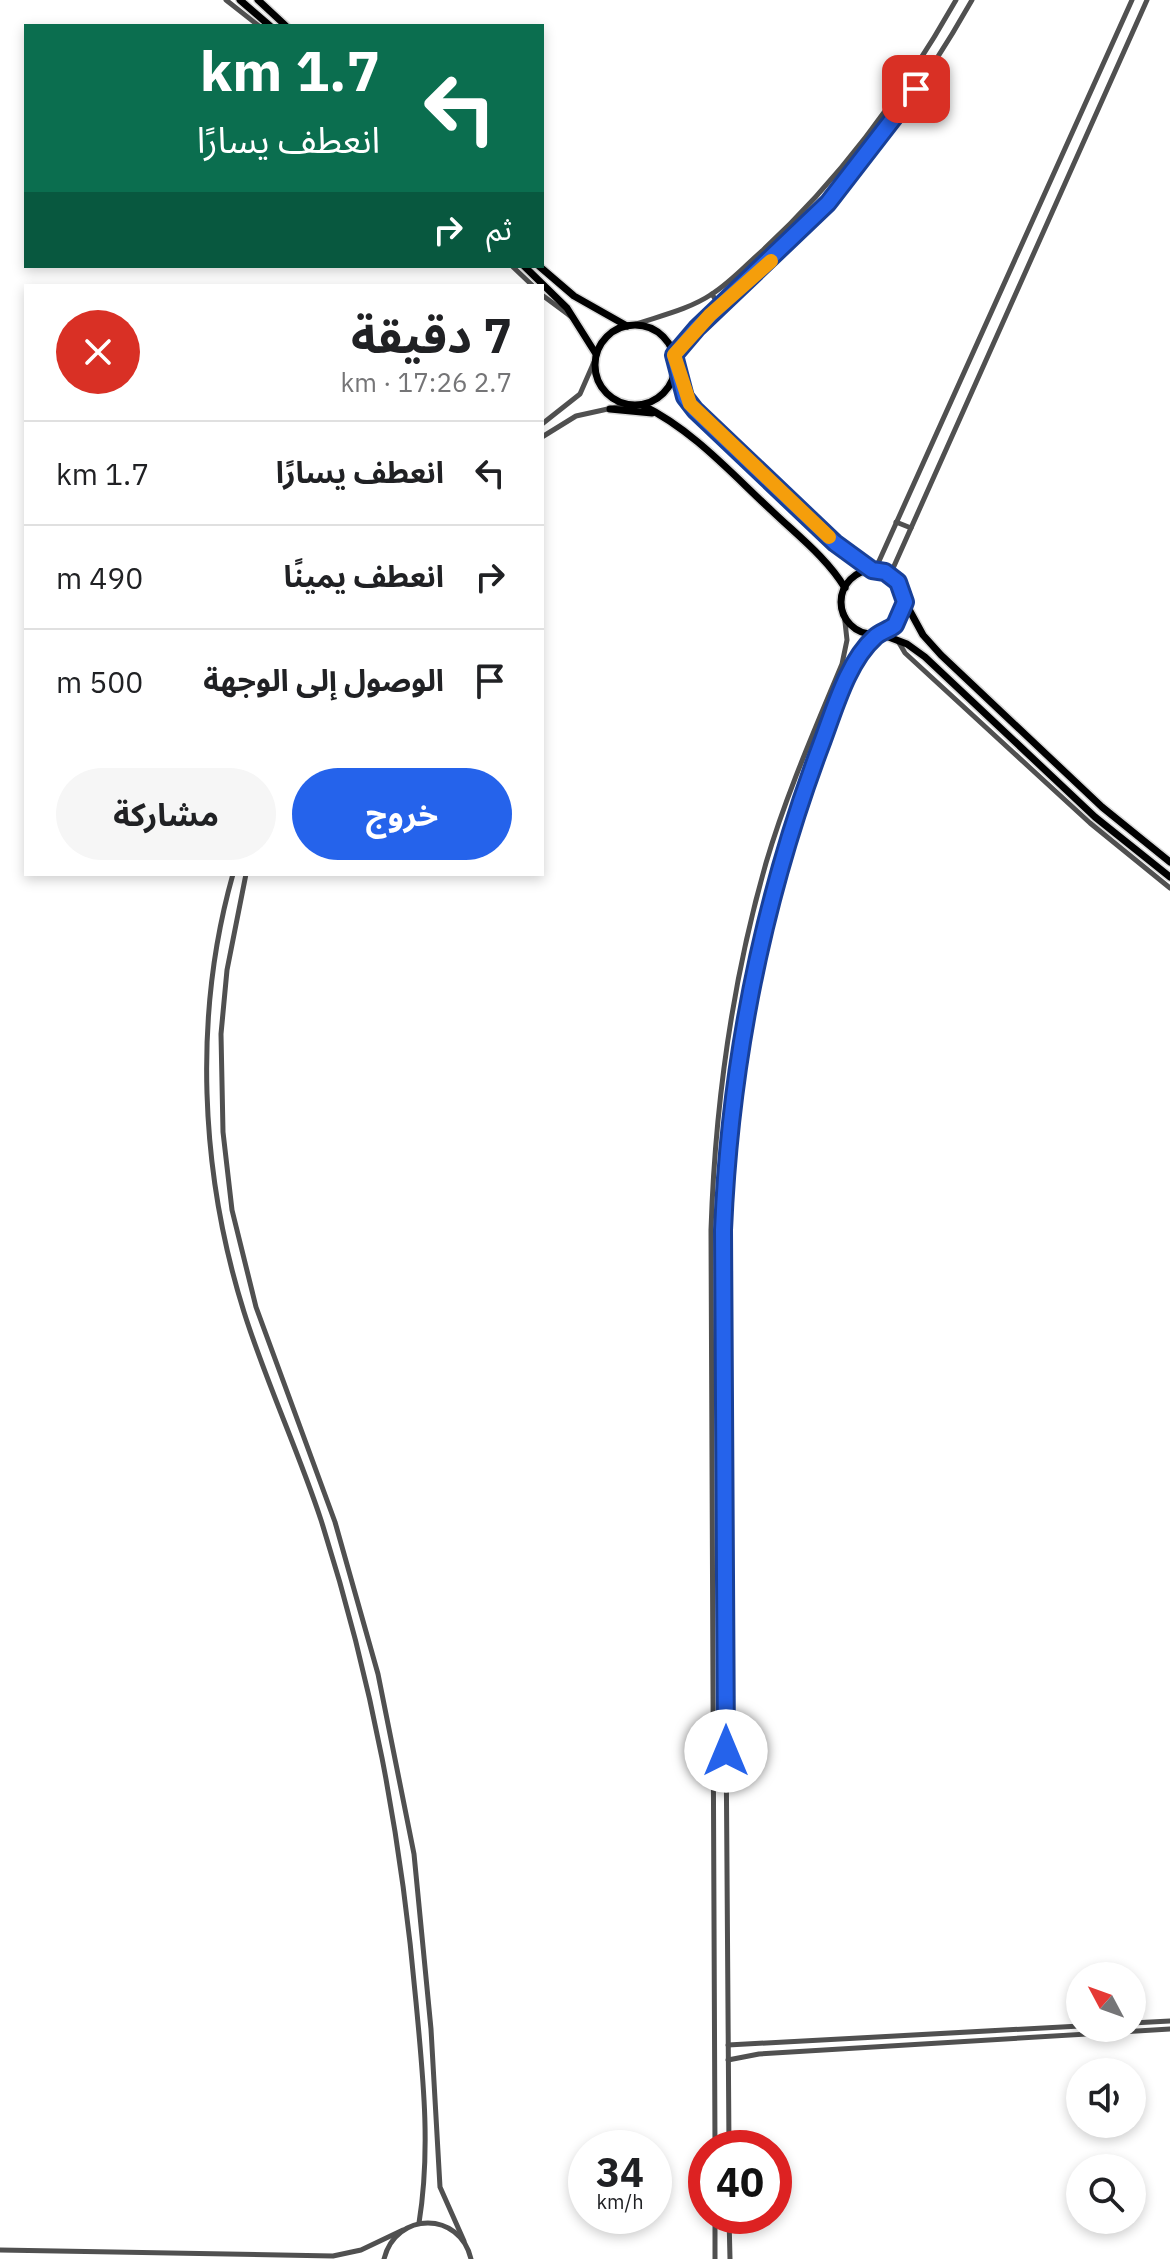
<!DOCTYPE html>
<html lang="ar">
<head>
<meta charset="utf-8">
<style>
  :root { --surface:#fff; --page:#f6f6f6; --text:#202124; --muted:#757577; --line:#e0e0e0; --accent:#2563eb }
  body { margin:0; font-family:"IBM Plex Sans","Noto Sans Arabic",sans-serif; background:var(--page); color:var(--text); direction:rtl; height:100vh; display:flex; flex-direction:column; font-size:30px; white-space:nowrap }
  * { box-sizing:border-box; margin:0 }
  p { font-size:26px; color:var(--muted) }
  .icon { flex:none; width:44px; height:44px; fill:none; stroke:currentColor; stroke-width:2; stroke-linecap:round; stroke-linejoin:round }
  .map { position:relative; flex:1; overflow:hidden; direction:ltr }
  .panel { position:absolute; left:24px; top:284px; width:520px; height:592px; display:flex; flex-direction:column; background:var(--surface); border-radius:0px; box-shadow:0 4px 12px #0003; direction:rtl }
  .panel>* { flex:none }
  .guide { position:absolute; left:24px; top:24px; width:520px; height:244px; border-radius:0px; box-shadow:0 4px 12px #0003; direction:rtl; background:#0b6e4f; color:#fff; overflow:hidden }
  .needle { width:52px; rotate:311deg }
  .tools { position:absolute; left:1066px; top:1962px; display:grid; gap:16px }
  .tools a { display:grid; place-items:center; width:80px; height:80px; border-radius:50%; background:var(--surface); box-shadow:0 4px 12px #0003; font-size:40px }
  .speed { position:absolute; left:568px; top:2130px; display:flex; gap:16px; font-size:40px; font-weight:700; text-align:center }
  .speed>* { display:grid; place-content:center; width:104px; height:104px; border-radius:50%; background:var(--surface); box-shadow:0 4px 12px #0003; line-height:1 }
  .speed small { font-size:20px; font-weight:400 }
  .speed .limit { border:12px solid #d22; background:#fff; color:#111 }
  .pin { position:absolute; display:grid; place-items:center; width:68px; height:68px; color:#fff; margin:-34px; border-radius:16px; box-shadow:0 4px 12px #0006 }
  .me { position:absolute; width:88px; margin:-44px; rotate:0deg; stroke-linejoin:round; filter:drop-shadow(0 0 6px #0008) }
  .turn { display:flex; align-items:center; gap:28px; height:168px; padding:0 32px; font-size:36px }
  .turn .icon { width:104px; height:104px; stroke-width:2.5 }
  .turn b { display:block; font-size:56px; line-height:68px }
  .then { display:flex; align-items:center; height:76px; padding:0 32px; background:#0003; gap:16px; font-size:30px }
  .round { display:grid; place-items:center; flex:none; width:84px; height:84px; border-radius:42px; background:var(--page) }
  .summary { display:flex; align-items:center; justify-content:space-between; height:136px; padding:0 32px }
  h1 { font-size:48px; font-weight:700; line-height:60px }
  .primary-button { display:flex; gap:16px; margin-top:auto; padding:16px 32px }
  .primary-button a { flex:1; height:92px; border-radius:48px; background:var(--accent); color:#fff; font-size:32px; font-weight:700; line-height:92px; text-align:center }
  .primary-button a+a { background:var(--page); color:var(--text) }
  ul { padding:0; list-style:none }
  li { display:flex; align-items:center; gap:24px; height:104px; padding:0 32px; border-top:2px solid var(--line) }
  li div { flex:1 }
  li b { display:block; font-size:30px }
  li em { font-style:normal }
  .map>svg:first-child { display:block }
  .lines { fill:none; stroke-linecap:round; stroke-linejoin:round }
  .major-casing { stroke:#dbdbdb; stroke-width:10 }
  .minor { stroke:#505050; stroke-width:5 }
  .major { stroke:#000; stroke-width:7 }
  .route-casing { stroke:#184099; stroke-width:20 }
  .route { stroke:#2563eb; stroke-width:14 }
  .slow { stroke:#f59e0b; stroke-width:14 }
</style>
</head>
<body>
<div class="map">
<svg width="1170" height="2259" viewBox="0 0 1170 2259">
  <rect width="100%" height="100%" fill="#fff"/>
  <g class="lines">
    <!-- major casing -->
    <g class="major-casing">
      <g id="major">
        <path d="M240 0 270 26"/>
        <path d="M258 0 286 26"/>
        <path d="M524 266 567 308 596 354"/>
        <path d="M539 266 574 296 627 326"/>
        <circle cx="635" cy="365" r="40"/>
        <path d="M675 362 685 397 695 410 835 543 872 570"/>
        <path d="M642 405C693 430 731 473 772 511 797 535 827 558 845 588"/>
        <path d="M610 409 652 413"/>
        <circle cx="873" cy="602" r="32"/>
        <path d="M905 602 923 635 941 655 1102 807 1170 862"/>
        <path d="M878 633 907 644 925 657 1095 817 1170 877"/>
      </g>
    </g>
    <!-- minor -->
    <g class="minor">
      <path d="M226 0 259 26"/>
      <path d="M512 266 533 286"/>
      <path d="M712 294 720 307"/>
      <path d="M542 295 573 318"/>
      <path d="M633 325C659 316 688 310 712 294 731 282 746 265 763 250 841 178 904 92 956 0"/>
      <path d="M674 355C710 310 757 277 797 236 866 165 924 85 972 0"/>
      <path d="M542 424 580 394 594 362"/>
      <path d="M542 437 576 416 626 405"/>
      <path d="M896 522 911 528"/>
      <path d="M875 570 1132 0"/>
      <path d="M890 575 1147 0"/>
      <path d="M898 641 905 653 1090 823 1170 888"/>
      <path d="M233 874C193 1015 200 1172 244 1312 266 1382 298 1450 321 1520 372 1680 401 1834 416 2002 423 2076 431 2149 419 2223"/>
      <path d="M246 874 227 970 221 1034 223 1132 232 1210 256 1307 335 1522 378 1674 414 1854 431 2029 440 2187 464 2241"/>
      <path d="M1132 2023 1170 2021"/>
      <path d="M728 2045 1080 2026"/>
      <path d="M728 2060 759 2054 1170 2029"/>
      <path d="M715 2148 711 1230C715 1106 732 982 766 863 786 795 815 729 842 664L847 640 844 613"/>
      <path d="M729 2148 723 1313 726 1152 741 1035 779 866 827 728 856 662 877 634"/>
      <path d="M715 2216V2259"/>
      <path d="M729 2216 730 2259"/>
      <path d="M0 2250 333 2256 361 2250 403 2230"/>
      <path d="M384 2259C396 2211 460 2211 471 2259"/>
    </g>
    <!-- major -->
    <use href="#major" class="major"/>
  </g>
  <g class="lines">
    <!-- route casing -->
    <g class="route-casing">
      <path id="route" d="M726 1751 723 1230C730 1062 762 902 821 745 834 711 847 662 875 637 880 632 889 630 895 625L905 602 898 582 885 572 872 570 835 543 695 410 685 397 674 355 697 328 828 203 916 89"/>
    </g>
    <!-- route -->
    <use href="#route" class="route"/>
    <!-- slow -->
    <path class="slow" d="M771 261 710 315 674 355 690 404 829 537"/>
  </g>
</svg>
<div class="tools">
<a><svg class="needle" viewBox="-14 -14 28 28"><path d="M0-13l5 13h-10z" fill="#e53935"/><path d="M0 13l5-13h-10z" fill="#757577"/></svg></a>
<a><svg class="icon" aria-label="sound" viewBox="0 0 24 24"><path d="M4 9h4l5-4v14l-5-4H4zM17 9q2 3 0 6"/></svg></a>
<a><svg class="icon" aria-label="search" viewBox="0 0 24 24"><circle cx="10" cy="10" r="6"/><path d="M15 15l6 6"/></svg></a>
</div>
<div class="speed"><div>34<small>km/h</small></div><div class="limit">40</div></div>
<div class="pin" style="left:916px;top:89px;background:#d93025"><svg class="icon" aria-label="arrive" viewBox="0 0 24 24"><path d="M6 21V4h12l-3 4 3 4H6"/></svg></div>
<svg class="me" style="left:726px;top:1751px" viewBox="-20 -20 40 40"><circle r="19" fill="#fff"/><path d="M0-13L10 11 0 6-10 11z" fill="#2563eb"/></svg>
<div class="guide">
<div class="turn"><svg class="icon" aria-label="left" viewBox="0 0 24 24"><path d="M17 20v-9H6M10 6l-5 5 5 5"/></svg><div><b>1.7 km</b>انعطف يسارًا</div></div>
<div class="then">ثم<svg class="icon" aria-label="right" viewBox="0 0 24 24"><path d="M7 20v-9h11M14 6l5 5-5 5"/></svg></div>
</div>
<section class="panel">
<div class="summary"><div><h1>7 دقيقة</h1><p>2.7 km · 17:26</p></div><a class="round" style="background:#d93025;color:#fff"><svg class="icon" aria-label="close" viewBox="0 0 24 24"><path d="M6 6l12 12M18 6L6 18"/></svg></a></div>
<ul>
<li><svg class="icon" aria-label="left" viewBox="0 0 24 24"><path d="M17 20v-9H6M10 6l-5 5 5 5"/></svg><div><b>انعطف يسارًا</b></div><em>1.7 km</em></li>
<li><svg class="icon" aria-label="right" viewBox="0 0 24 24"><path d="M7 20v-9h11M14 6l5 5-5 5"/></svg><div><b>انعطف يمينًا</b></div><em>490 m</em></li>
<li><svg class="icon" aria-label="arrive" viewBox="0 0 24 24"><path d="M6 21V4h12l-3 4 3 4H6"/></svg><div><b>الوصول إلى الوجهة</b></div><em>500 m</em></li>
</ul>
<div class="primary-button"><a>خروج</a><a>مشاركة</a></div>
</section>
</div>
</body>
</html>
